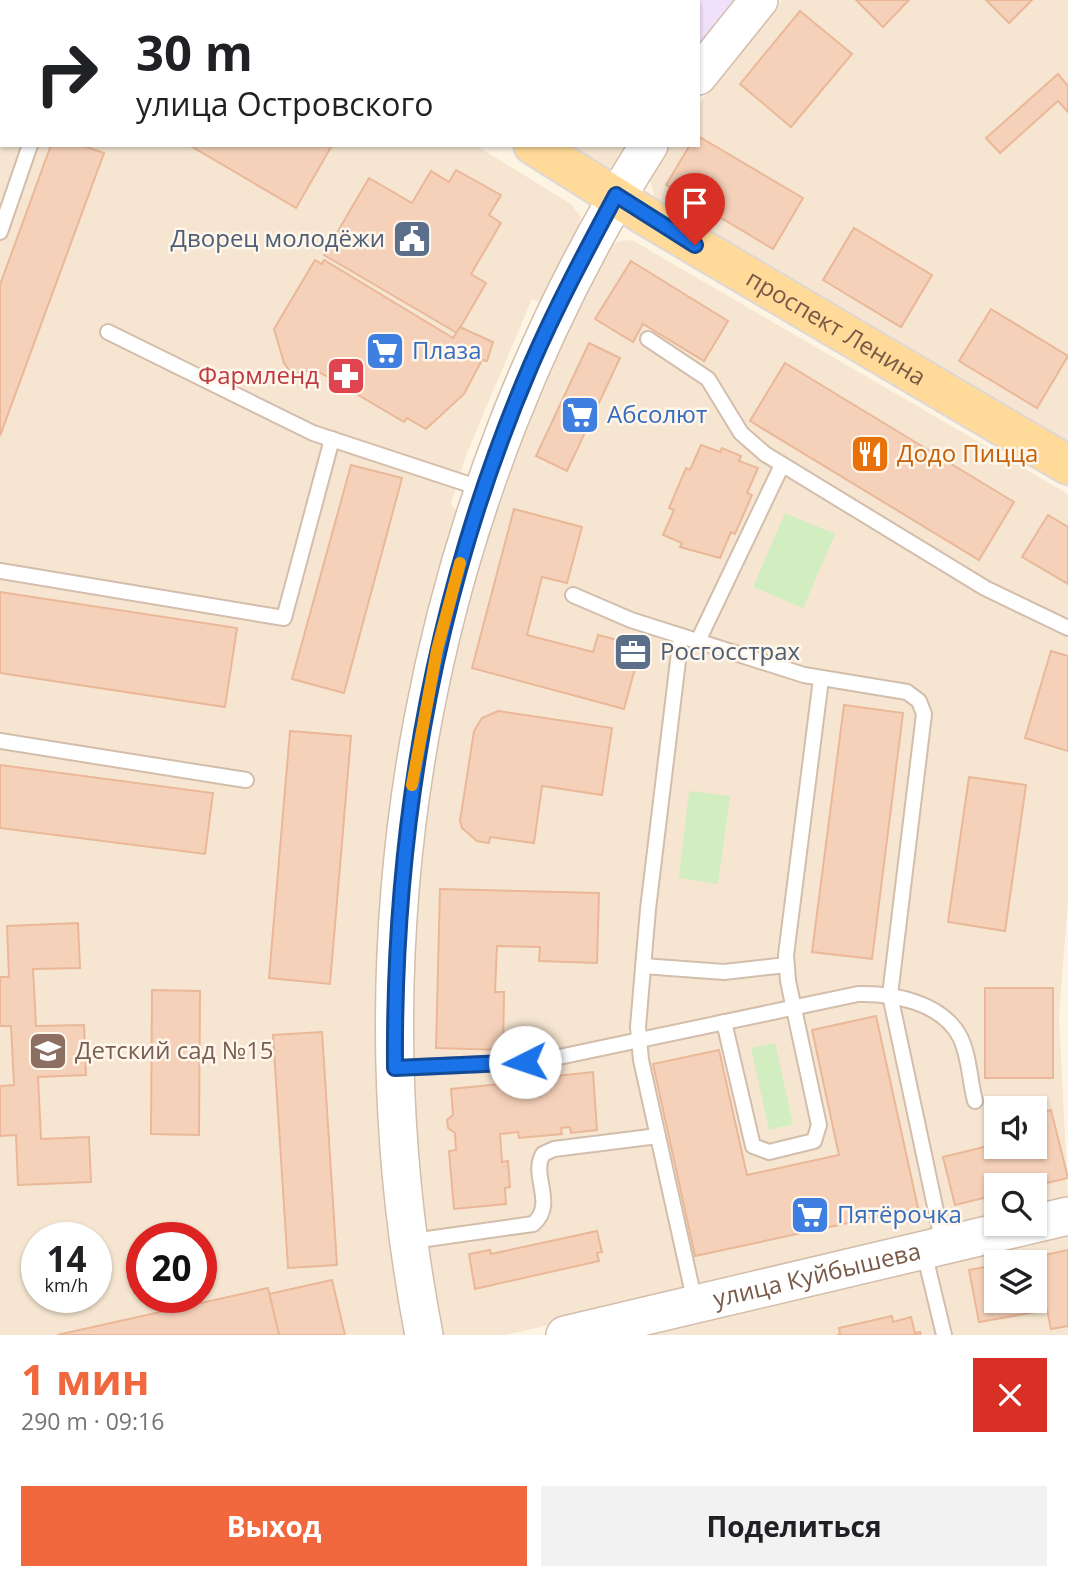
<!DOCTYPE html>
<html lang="ru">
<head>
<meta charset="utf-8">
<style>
  :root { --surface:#fff; --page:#f2f2f2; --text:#202124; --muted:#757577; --accent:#f2683e }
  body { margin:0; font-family:"Open Sans",sans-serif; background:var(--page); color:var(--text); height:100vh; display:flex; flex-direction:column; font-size:26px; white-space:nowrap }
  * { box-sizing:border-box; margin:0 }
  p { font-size:23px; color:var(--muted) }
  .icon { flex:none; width:38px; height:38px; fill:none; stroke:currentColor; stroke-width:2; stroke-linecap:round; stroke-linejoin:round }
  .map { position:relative; height:1335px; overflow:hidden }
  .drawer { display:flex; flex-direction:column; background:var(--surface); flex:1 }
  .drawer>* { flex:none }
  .hud { position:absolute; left:0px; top:0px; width:700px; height:147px; box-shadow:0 2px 5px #0004; background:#fff; color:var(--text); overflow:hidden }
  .buttons { position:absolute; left:984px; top:1096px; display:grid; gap:14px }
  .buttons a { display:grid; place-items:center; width:63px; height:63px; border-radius:0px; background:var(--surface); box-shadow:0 2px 5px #0004; font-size:35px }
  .speed { position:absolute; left:21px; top:1222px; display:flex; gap:14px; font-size:35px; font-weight:700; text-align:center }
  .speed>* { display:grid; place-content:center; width:91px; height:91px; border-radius:50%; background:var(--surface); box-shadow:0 2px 5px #0004; line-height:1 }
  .speed small { font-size:18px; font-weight:400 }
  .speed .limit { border:10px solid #d22; background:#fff; color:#111 }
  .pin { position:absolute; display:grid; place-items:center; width:60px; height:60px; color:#fff; margin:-72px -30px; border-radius:50% 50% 50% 0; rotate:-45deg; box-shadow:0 0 7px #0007 }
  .pin .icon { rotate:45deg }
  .me { position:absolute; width:77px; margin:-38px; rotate:266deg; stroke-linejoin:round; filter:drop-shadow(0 0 5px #0008) }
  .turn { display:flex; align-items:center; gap:24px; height:147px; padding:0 21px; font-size:32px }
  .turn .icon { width:91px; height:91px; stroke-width:2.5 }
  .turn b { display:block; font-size:49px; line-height:60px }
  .round { display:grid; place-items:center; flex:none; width:74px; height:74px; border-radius:0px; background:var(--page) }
  .overview { display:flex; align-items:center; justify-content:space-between; height:119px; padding:0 21px }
  h1 { font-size:42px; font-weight:700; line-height:52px; color:var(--accent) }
  .primary-button { display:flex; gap:14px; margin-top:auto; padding:14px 21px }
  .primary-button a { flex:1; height:80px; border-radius:0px; background:var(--accent); color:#fff; font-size:28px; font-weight:700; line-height:80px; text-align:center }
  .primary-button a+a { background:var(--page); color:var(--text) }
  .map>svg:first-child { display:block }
  .residential { fill:#f6e6d1; fill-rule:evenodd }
  .education { fill:#f1e0fa }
  .green { fill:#d2edc0 }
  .building { fill:#f6d1b9; stroke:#eab798; stroke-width:2 }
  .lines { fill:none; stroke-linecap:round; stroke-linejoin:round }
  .service-casing { stroke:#d3bdab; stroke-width:18 }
  .tertiary-casing { stroke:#d3bdab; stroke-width:40 }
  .primary-casing { stroke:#dfd7d3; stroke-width:42 }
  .service { stroke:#fff; stroke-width:14 }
  .tertiary { stroke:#fff; stroke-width:37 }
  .primary { stroke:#ffda99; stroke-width:38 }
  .route-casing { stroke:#114b97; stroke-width:18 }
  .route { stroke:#1a73e8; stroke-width:12 }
  .slow { stroke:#f59e0b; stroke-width:12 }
  .labels { text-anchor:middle; stroke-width:5; stroke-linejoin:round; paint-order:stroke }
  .service-label { font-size:24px; fill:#4e5e75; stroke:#fff7eb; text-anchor:end }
  .street-label { font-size:24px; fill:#795947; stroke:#fff7eb }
  .shop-label { font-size:24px; fill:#366cbe; stroke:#fff7eb; text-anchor:start }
  .health-label { font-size:24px; fill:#be3a42; stroke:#fff7eb; text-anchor:end }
  .food-label { font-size:24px; fill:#c56008; stroke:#fff7eb; text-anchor:start }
  .education-label { font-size:24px; fill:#785e54; stroke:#fff7eb; text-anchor:start }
</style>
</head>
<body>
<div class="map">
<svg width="1068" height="1335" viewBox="0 0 1068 1335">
  <rect width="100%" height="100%" fill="#fef4e3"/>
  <!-- residential -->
  <g class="residential">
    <path d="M0 0 242 2H2V145H475L571 204 581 217 579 234 544 304 532 299 467 453 451 504 460 517 411 706 406 1335H0ZM37 1237H96V1297H37ZM142 1237H201V1297H142Z"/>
    <path d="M314 0H593L595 2H317Z"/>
    <path d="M782 0H1068V453L656 202 650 180 655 169 670 145H698V105Z"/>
    <path d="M555 145H633L617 167 609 170Z"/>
    <path d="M632 240 1068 494V901L1059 1017 1068 1197 1062 1202 1034 1211V1185H996V1220L506 1335H441L413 1127 411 949 429 770 467 596 545 371 609 247 620 241ZM996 1108H1034V1146H996Z"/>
    <path d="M1068 1233V1335H624ZM996 1262H1034V1300H996Z"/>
  </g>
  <!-- education -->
  <path class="education" d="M593 0H742L698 54V2Z"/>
  <!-- green -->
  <g class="green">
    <path d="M785 513 835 534 803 608 753 587Z"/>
    <path d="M689 791 730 796 718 884 679 878Z"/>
    <path d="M775 1043 793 1124 769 1130 751 1048Z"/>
  </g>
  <!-- building -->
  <g class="building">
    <path d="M856 0H909L883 27Z"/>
    <path d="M986 0H1032L1009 23Z"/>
    <path d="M800 11 852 54 791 127 740 84Z"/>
    <path d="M1058 74 1068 86V112L1058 101 1000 153 986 138Z"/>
    <path d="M698 136 803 198 773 249 666 185 690 145H698Z"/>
    <path d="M51 145H81L104 153 0 436V285Z"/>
    <path d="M189 145H328L331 147 296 208Z"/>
    <path d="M456 170 501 195 489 215 501 223 471 274 486 283 457 333 324 255 369 178 412 203 431 171 449 182Z"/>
    <path d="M854 228 932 275 901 327 823 280Z"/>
    <path d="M315 260 322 264 324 260 453 338 460 327 493 342 487 361 482 360 464 394 426 429 407 418 404 422 319 372 311 370 292 374 284 363 274 329Z"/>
    <path d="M631 261 728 321 704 361 643 324 633 342 595 319Z"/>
    <path d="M991 309 1068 356 1037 408 959 361Z"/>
    <path d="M589 343 620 358 567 471 536 456Z"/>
    <path d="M785 363 1014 502 979 560 750 421Z"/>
    <path d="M701 445 720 452 722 448 741 456 739 461 758 468 747 493 752 495 735 534 731 532 720 558 680 547 682 543 663 535 674 510 669 508 686 468 690 470Z"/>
    <path d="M351 465 402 478 344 693 292 679Z"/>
    <path d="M514 509 582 527 567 583 542 577 527 635 593 652 598 635 641 646 624 709 472 668Z"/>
    <path d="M1048 515 1068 527V584L1022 557Z"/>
    <path d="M0 592 237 628 225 707 0 673Z"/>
    <path d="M1051 651 1068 656V751L1025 738Z"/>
    <path d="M844 705 903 713 872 959 812 952Z"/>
    <path d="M498 711 612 728 602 795 542 786 534 843 490 837 489 843 477 841 462 828 460 821 474 731 482 718Z"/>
    <path d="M290 731 351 736 330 984 269 978Z"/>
    <path d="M0 765 213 793 205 854 0 828Z"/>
    <path d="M969 777 1026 785 1005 931 948 922Z"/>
    <path d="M440 889 599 893 597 963 539 961 540 947 497 946 495 992H504L503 1050 436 1048Z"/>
    <path d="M78 923 80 968 33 969 36 1026 84 1025 86 1075 38 1077 41 1139 89 1137 91 1182 18 1185 16 1135 0 1136V1086L14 1085 11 1026H0V977H9L7 926Z"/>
    <rect x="985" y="988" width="68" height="90"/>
    <path d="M152 990 200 991 199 1135 151 1134Z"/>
    <path d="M876 1016 918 1208 695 1256 653 1064 719 1050 747 1175 839 1155 812 1030Z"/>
    <path d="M322 1032 337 1265 288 1268 273 1035Z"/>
    <path d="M593 1072 597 1130 571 1133 570 1127 561 1128 562 1134 519 1138 518 1132 500 1134 502 1162 508 1161 510 1187 505 1188 506 1204 454 1209 449 1151 456 1150 455 1133 448 1128 447 1120 453 1115 451 1089 500 1084 505 1089 529 1086 528 1079Z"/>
    <path d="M1051 1110 1068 1178 1034 1186 996 1185V1195L955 1205 943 1157 996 1144 1034 1146V1114Z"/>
    <path d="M597 1231 602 1252 597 1253 599 1261 475 1289 469 1254 490 1250 491 1254Z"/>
    <path d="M1068 1250V1326L1051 1329 1047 1310 979 1322 969 1270 996 1265V1300H1034V1272L1038 1271 1035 1257Z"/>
    <path d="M332 1280 345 1335H279L269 1294Z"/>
    <path d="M268 1288 279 1335H57Z"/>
    <path d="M892 1316 893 1322 911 1317 915 1333 920 1332 921 1335H837L840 1334 839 1328Z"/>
  </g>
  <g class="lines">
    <!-- service casing -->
    <g class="service-casing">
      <g id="service">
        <path d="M0 87 2 88"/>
        <path d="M0 232 30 145"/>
        <path d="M108 332 313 433 483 489"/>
        <path d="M648 339 708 379 741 433 765 454 985 588 1068 628"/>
        <path d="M0 571 284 618 332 439"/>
        <path d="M573 595 631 620 804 675 907 692 919 701 924 714 890 995 943 1244"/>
        <path d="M681 636 648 909 638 1027 641 1060 695 1303"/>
        <path d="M698 641 782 465"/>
        <path d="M0 741 246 780"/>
        <path d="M643 966 724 972 786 965"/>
        <path d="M724 1022 753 1146 769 1152 814 1141 819 1125 788 981 786 955 821 679"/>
        <path d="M397 1068 511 1063 559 1057 858 994C892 993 942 1002 960 1037 969 1054 970 1082 975 1101"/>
        <path d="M413 1241 533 1224C557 1204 530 1176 543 1154L554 1149 658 1136"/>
        <path d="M924 1252 944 1335"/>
      </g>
    </g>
    <!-- tertiary casing -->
    <g class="tertiary-casing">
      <g id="tertiary">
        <path d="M698 76 759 0"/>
        <path d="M424 1335C345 926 426 496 649 145"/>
        <path id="s1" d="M565 1335 1068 1216"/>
      </g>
    </g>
    <!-- primary casing -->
    <g class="primary-casing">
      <g id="primary">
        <path d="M288 0 291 2"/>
        <path id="s2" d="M533 145 649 218 1068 465"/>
      </g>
    </g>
    <!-- service -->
    <use href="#service" class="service"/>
    <!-- tertiary -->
    <use href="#tertiary" class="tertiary"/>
    <!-- primary -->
    <use href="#primary" class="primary"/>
  </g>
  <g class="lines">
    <!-- route casing -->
    <g class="route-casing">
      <path id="route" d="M525 1062 395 1068C393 826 435 589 531 365 556 307 586 251 616 195L695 245"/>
    </g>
    <!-- route -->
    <use href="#route" class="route"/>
    <!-- slow -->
    <path class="slow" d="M412 785 437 650 460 563"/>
  </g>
  <!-- icons -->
  <defs>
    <g id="civic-square" transform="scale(2.0125)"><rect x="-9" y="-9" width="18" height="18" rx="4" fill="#5c6f8a" stroke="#fff7eb"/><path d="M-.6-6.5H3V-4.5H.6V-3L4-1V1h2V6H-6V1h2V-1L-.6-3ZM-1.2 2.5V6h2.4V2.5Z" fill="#fff"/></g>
    <g id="supermarket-square" transform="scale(2.0125)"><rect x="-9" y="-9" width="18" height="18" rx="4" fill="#3f7fe0" stroke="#fff7eb"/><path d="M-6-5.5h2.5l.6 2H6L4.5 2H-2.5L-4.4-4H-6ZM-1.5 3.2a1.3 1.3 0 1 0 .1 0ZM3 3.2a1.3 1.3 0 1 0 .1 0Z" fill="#fff"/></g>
    <g id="pharmacy-square" transform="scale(2.0125)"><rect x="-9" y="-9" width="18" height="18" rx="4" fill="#e0444e" stroke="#fff7eb"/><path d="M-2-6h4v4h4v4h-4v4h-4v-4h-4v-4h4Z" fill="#fff"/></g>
    <g id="restaurant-square" transform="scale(2.0125)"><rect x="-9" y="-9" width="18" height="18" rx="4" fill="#e8710a" stroke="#fff7eb"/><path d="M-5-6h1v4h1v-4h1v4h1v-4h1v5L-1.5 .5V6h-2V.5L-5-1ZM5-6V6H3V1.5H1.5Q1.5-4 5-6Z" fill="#fff"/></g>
    <g id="office-square" transform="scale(2.0125)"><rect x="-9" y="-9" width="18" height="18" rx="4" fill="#5c6f8a" stroke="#fff7eb"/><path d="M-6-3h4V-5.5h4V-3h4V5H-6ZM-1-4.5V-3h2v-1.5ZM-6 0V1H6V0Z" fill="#fff"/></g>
    <g id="school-square" transform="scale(2.0125)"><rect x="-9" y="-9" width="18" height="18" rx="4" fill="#8d6e63" stroke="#fff7eb"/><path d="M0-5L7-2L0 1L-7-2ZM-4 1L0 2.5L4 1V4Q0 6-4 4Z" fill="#fff"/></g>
  </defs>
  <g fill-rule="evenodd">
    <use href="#civic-square" x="412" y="239"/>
    <use href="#supermarket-square" x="385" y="351"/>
    <use href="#pharmacy-square" x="346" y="376"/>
    <use href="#supermarket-square" x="580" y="415"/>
    <use href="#restaurant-square" x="870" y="454"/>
    <use href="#office-square" x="633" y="652"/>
    <use href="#school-square" x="48" y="1051"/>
    <use href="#supermarket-square" x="810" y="1215"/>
  </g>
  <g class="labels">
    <!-- service labels -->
    <g class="service-label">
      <text x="385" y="247">Дворец молодёжи</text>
      <text x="660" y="660" text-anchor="start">Росгосстрах</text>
    </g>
    <!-- street labels -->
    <g class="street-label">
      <text dy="8" stroke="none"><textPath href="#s2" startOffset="354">проспект Ленина</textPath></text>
      <text dy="8" stroke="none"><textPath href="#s1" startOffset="259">улица Куйбышева</textPath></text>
    </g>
    <!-- shop labels -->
    <g class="shop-label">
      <text x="412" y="359">Плаза</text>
      <text x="607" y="423">Абсолют</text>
      <text x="837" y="1223">Пятёрочка</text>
    </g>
    <!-- health labels -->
    <g class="health-label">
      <text x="319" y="384">Фармленд</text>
    </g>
    <!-- food labels -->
    <g class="food-label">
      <text x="897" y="462">Додо Пицца</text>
    </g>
    <!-- education labels -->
    <g class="education-label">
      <text x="75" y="1059">Детский сад №15</text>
    </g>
  </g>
</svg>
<div class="buttons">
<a><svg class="icon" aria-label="sound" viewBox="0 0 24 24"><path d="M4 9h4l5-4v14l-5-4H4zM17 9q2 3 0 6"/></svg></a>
<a><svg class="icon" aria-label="search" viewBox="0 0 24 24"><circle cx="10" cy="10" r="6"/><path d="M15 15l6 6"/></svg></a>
<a><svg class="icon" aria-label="layers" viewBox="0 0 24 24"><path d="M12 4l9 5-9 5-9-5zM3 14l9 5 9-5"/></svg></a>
</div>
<div class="speed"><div>14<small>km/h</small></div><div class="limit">20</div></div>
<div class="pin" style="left:695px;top:245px;background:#d93025"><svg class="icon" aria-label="arrive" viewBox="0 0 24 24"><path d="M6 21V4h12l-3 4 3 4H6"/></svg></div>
<svg class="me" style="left:525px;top:1062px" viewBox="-20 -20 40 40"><circle r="19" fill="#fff"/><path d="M0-13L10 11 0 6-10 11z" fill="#1a73e8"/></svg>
<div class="hud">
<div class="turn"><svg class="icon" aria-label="right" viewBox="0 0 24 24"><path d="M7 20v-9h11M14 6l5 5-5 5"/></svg><div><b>30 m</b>улица Островского</div></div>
</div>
</div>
<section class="drawer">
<div class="overview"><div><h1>1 мин</h1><p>290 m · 09:16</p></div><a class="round" style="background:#d93025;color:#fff"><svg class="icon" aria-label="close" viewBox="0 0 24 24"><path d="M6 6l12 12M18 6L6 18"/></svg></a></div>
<div class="primary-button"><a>Выход</a><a>Поделиться</a></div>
</section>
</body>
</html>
